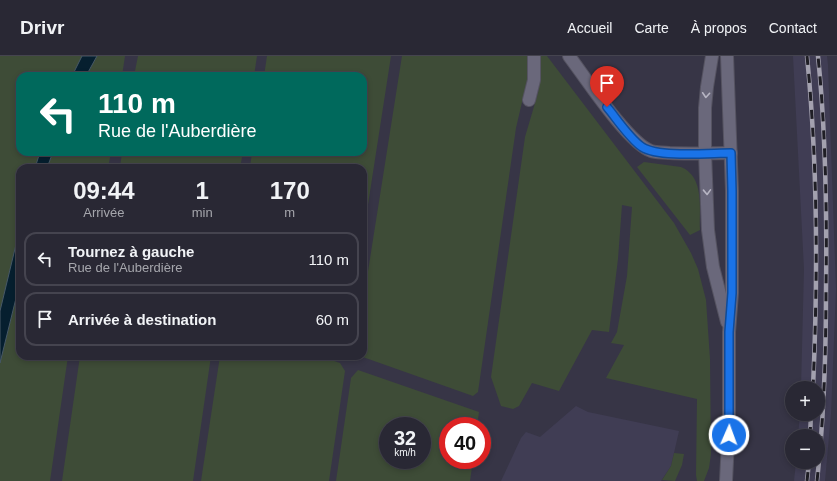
<!DOCTYPE html>
<html lang="fr">
<head>
<meta charset="utf-8">
<style>
  :root { --surface:#292834; --page:#31303c; --text:#f1f3f6; --muted:#a5a6ac; --line:#45444f }
  body { margin:0; font-family:Helvetica,sans-serif; background:var(--page); color:var(--text); height:100vh; display:flex; flex-direction:column; font-size:15px; white-space:nowrap }
  * { box-sizing:border-box; margin:0 }
  p { font-size:13px; color:var(--muted) }
  .icon { flex:none; width:22px; height:22px; fill:none; stroke:currentColor; stroke-width:2; stroke-linecap:round; stroke-linejoin:round }
  .map { position:relative; flex:1; overflow:hidden }
  .side { position:absolute; left:16px; top:108px; width:351px; height:196px; display:flex; flex-direction:column; background:var(--surface); border-radius:12px; box-shadow:0 2px 6px #0003,0 0 0 1px var(--line) }
  .side>* { flex:none }
  .hud { position:absolute; left:16px; top:16px; width:351px; height:84px; border-radius:12px; box-shadow:0 2px 6px #0003,0 0 0 1px var(--line); background:#00695c; color:#fff; overflow:hidden }
  .fabs { position:absolute; left:785px; top:325px; display:grid; gap:8px }
  .fabs a { display:grid; place-items:center; width:40px; height:40px; border-radius:50%; background:var(--surface); box-shadow:0 2px 6px #0003,0 0 0 1px var(--line); font-size:20px }
  .speed { position:absolute; left:379px; top:361px; display:flex; gap:8px; font-size:20px; font-weight:700; text-align:center }
  .speed>* { display:grid; place-content:center; width:52px; height:52px; border-radius:50%; background:var(--surface); box-shadow:0 2px 6px #0003,0 0 0 1px var(--line); line-height:1 }
  .speed small { font-size:10px; font-weight:400 }
  .speed .limit { border:6px solid #d22; background:#fff; color:#111 }
  .pin { position:absolute; display:grid; place-items:center; width:34px; height:34px; color:#fff; margin:-41px -17px; border-radius:50% 50% 50% 0; rotate:-45deg; box-shadow:0 0 4px #0007 }
  .pin .icon { rotate:45deg }
  .me { position:absolute; width:44px; margin:-22px; rotate:2deg; stroke-linejoin:round; filter:drop-shadow(0 0 3px #0008) }
  .turn { display:flex; align-items:center; gap:14px; height:84px; padding:0 16px; font-size:18px }
  .turn .icon { width:52px; height:52px; stroke-width:2.5 }
  .turn b { display:block; font-size:28px; line-height:34px }
  .eta { display:flex; justify-content:space-evenly; align-items:center; height:68px; text-align:center }
  .eta b { font-size:24px; font-weight:600; line-height:28px }
  ul { padding:0; list-style:none }
  li { display:flex; align-items:center; gap:12px; height:54px; margin:0 8px 6px; padding:0 8px; border:2px solid var(--line); border-radius:12px }
  li div { flex:1 }
  li b { display:block; font-size:15px }
  li em { font-style:normal }
  header { display:flex; align-items:center; gap:24px; box-sizing:border-box; height:56px; padding:0 20px; background:var(--surface); border-bottom:1px solid var(--line) }
  header strong { font-size:19px }
  nav { display:flex; gap:22px; margin-inline-start:auto; font-size:14px }
  .map>svg:first-child { display:block }
  .built { fill:#403d54 }
  .green { fill:#3e4c37; fill-rule:evenodd }
  .water { fill:#061f2f; stroke:#475967 }
  .lines { fill:none; stroke-linecap:round; stroke-linejoin:round }
  .street-casing { stroke:#555361; stroke-width:14 }
  .secondary-casing { stroke:#555361; stroke-width:14 }
  .street { stroke:#6a687b; stroke-width:12 }
  .secondary { stroke:#6a687b; stroke-width:12 }
  .rail-casing { stroke:#a3a1af; stroke-width:4.5 }
  .rail { stroke:#1f1e25; stroke-width:3; stroke-dasharray:9; stroke-linecap:butt }
  .oneway { stroke:#b7b5c3 }
  .route-casing { stroke:#114b97; stroke-width:10 }
  .route { stroke:#1a73e8; stroke-width:7 }
</style>
</head>
<body>
<header>
<strong>Drivr</strong>
<nav><a>Accueil</a><a>Carte</a><a>À propos</a><a>Contact</a></nav>
</header>
<div class="map">
<svg width="837" height="425" viewBox="0 0 837 425">
  <rect width="100%" height="100%" fill="#373546"/>
  <!-- built -->
  <g class="built">
    <path d="M793 0H827L828 9 836 233 831 358 825 425H794L796 406H818V380H798L800 358H818V332H801L804 213Z"/>
    <path d="M576 350 588 356 679 375 671 410 661 425H501L521 382 526 376 540 381Z"/>
  </g>
  <!-- green -->
  <g class="green">
    <path d="M0 0H82L72 20H20V96H40L35 112H20V172L0 255Z"/>
    <path d="M97 0H125L122 20H86Z"/>
    <path d="M138 0H257L254 20H134Z"/>
    <path d="M267 0H391L363 181V112H250L252 96H363V20H264Z"/>
    <path d="M402 0H529V16L516 72 478 336 473 340 360 300H363V247Z"/>
    <path d="M540 0H547L674 167 691 197 698 213 706 244 710 303 711 398 709 412 704 425H697L696 419 697 343 606 322 624 289 611 287 617 276 627 220 632 151 622 149 618 203 609 276 592 274 559 335 532 327 519 350 513 353 501 350 491 321 525 81 538 37 541 20Z"/>
    <path d="M53 96H111L108 112H47Z"/>
    <path d="M122 96H243L240 112H120Z"/>
    <path d="M644 106 681 111C705 121 699 153 700 174L690 179 637 111Z"/>
    <path d="M20 226V300H68L50 425H0V307Z"/>
    <path d="M80 300H211L193 425H62Z"/>
    <path d="M220 300H320L340 307 345 315 329 425H201Z"/>
    <path d="M358 314 479 356 477 370H448V404H473L470 425H336L351 322ZM388 370H422V404H388Z"/>
    <path d="M674 397 684 398 682 409 675 425 662 424 671 410Z"/>
  </g>
  <!-- water -->
  <g class="water">
    <path d="M82 0H97L86 20H72Z"/>
    <path d="M40 96H53L47 112H35Z"/>
    <path d="M20 172V226L0 307V255Z"/>
  </g>
  <g class="lines">
    <!-- street casing -->
    <g class="street-casing">
      <g id="street">
        <path d="M569 0C585 21 628 87 651 95 656 97 663 96 669 97 690 98 710 97 731 97"/>
        <path d="M529 44 534 24V0"/>
      </g>
    </g>
    <!-- secondary casing -->
    <g class="secondary-casing">
      <g id="secondary">
        <path d="M712 0 707 31 705 52V97L708 174 713 211 727 266"/>
        <path d="M726 425 729 365V276L732 237V135L727 0"/>
      </g>
    </g>
    <!-- street -->
    <use href="#street" class="street"/>
    <!-- secondary -->
    <use href="#secondary" class="secondary"/>
    <!-- rail casing -->
    <g class="rail-casing">
      <g id="rail">
        <path d="M807 0C818 111 818 221 813 332"/>
        <path d="M810 380 811 358"/>
        <path d="M807 425 809 406"/>
        <path d="M817 425C824 362 826 297 826 234 827 156 826 78 818 0"/>
      </g>
    </g>
    <!-- rail -->
    <use href="#rail" class="rail"/>
  </g>
  <!-- one-way arrows -->
  <defs><path id="oneway-chevron" d="M-2-3.5L2.5 0L-2 3.5" fill="none" stroke-width="1.6" stroke-linecap="round" stroke-linejoin="round"/></defs>
  <g class="oneway">
    <use href="#oneway-chevron" transform="translate(706 39) rotate(94)"/>
    <use href="#oneway-chevron" transform="translate(707 136) rotate(88)"/>
  </g>
  <g class="lines">
    <!-- route casing -->
    <g class="route-casing">
      <path id="route" d="M607 51C617 63 629 82 642 91 659 102 710 97 731 97L732 135V237L729 276V379"/>
    </g>
    <!-- route -->
    <use href="#route" class="route"/>
  </g>
</svg>
<div class="fabs">
<a>+</a>
<a>−</a>
</div>
<div class="speed"><div>32<small>km/h</small></div><div class="limit">40</div></div>
<div class="pin" style="left:607px;top:51px;background:#d93025"><svg class="icon" aria-label="arrive" viewBox="0 0 24 24"><path d="M6 21V4h12l-3 4 3 4H6"/></svg></div>
<svg class="me" style="left:729px;top:379px" viewBox="-20 -20 40 40"><circle r="17" fill="#1a73e8" stroke="#fff" stroke-width="3"/><path d="M0-11L8 9 0 5-8 9z" fill="#fff"/></svg>
<div class="hud">
<div class="turn"><svg class="icon" aria-label="left" viewBox="0 0 24 24"><path d="M17 20v-9H6M10 6l-5 5 5 5"/></svg><div><b>110 m</b>Rue de l'Auberdière</div></div>
</div>
<section class="side">
<div class="eta">
<div><b>09:44</b><p>Arrivée</p></div>
<div><b>1</b><p>min</p></div>
<div><b>170</b><p>m</p></div>
</div>
<ul>
<li><svg class="icon" aria-label="left" viewBox="0 0 24 24"><path d="M17 20v-9H6M10 6l-5 5 5 5"/></svg><div><b>Tournez à gauche</b><p>Rue de l'Auberdière</p></div><em>110 m</em></li>
<li><svg class="icon" aria-label="arrive" viewBox="0 0 24 24"><path d="M6 21V4h12l-3 4 3 4H6"/></svg><div><b>Arrivée à destination</b></div><em>60 m</em></li>
</ul>
</section>
</div>
</body>
</html>
